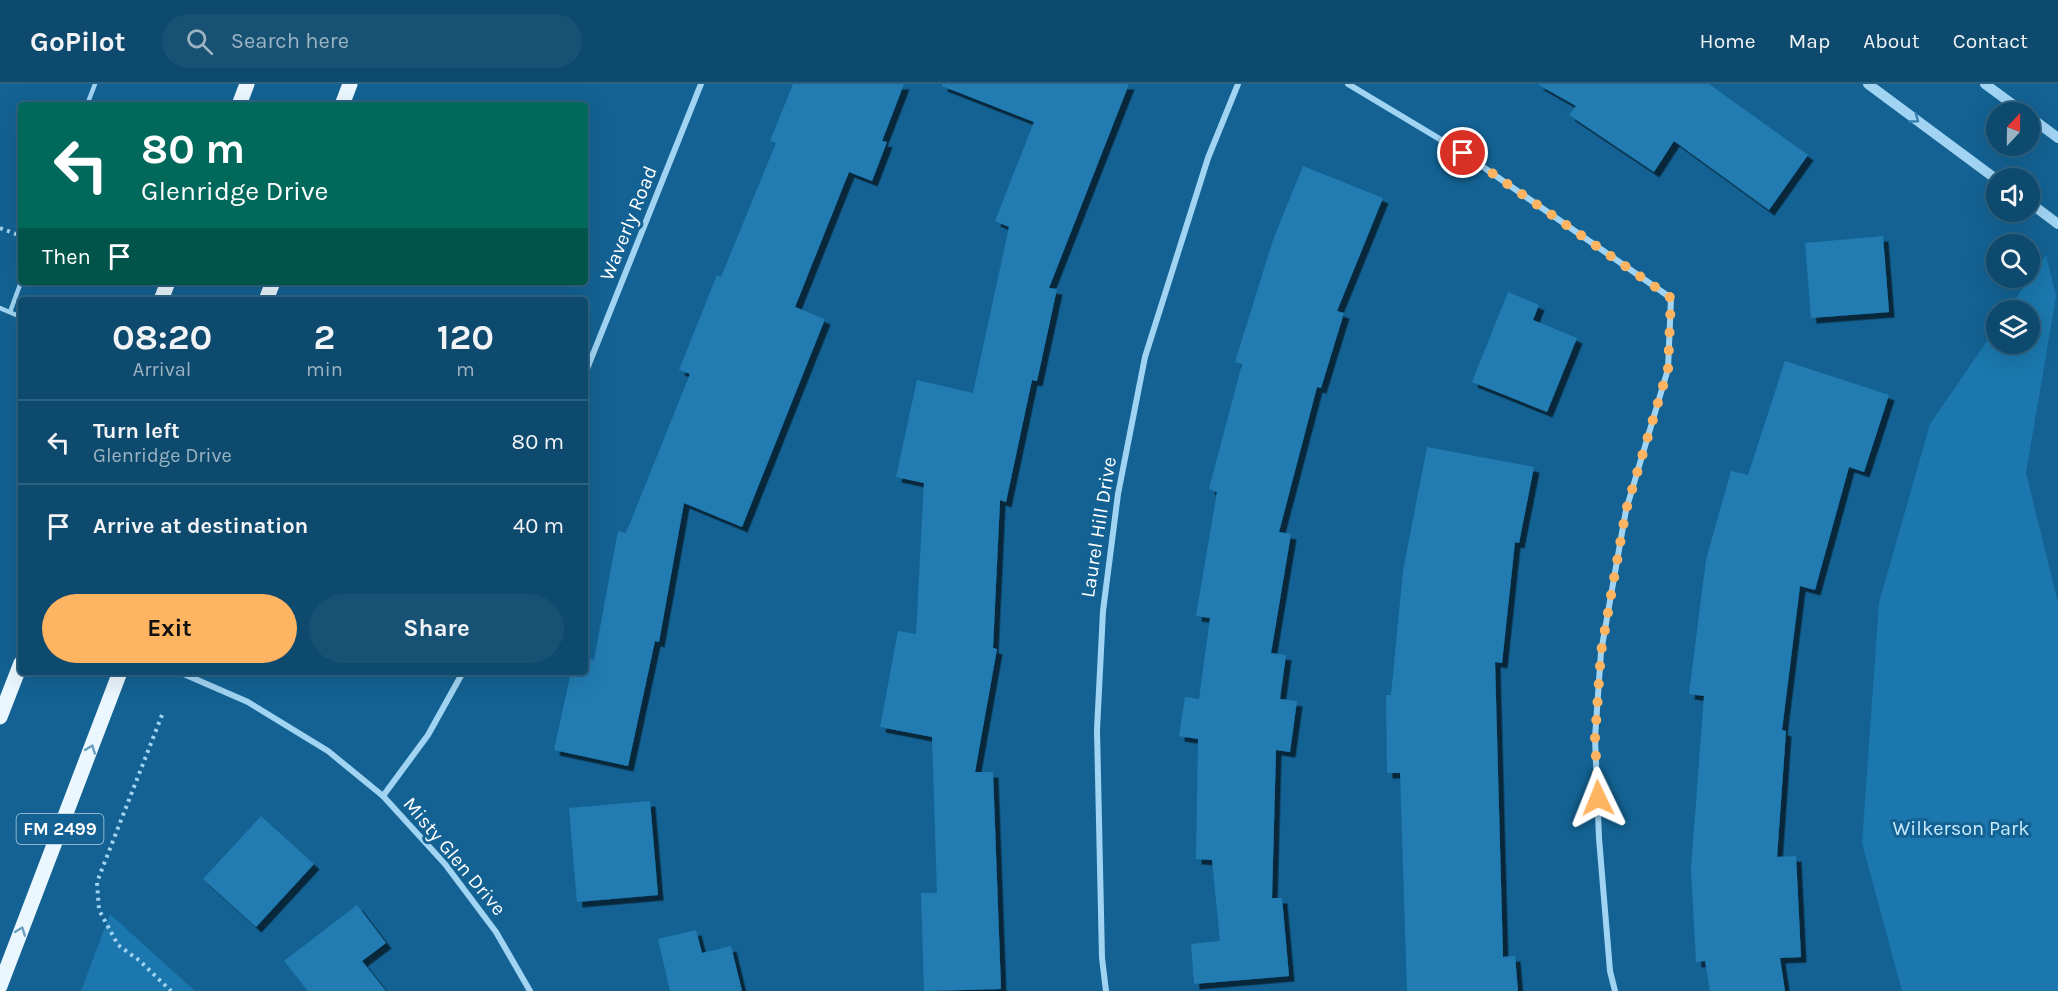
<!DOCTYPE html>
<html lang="en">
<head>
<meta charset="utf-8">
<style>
  :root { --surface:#0e4a6e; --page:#175173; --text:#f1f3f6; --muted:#9bb3c2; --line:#2e6281; --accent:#ffb461 }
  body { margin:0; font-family:Karla,sans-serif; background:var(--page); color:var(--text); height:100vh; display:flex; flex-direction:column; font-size:22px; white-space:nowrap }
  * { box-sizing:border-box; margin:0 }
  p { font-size:20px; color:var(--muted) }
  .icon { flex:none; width:33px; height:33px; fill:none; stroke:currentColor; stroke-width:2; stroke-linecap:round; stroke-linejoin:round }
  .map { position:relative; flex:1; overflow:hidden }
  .side { position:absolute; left:18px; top:213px; width:570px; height:378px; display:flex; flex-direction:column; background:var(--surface); border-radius:6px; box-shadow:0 6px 24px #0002,0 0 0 2px var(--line) }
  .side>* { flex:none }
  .top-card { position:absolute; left:18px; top:18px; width:570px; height:183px; border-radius:6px; box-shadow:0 6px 24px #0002,0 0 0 2px var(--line); background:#00695c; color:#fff; overflow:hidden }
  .needle { width:39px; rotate:22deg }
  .controls { position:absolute; left:1986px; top:18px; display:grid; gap:12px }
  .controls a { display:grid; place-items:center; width:54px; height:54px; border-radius:50%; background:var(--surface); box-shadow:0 6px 24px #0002,0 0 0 2px var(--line); font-size:30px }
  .pin { position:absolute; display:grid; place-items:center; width:51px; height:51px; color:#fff; margin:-26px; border:3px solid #fff; border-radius:50%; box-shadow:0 2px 6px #0007 }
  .me { position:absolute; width:66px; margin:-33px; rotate:358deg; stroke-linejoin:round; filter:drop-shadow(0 0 4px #0008) }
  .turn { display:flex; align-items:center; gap:21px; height:126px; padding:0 24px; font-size:27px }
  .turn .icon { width:78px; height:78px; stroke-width:2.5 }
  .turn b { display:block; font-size:42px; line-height:51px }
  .then { display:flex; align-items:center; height:57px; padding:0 24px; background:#0003; gap:12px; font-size:22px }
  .eta { display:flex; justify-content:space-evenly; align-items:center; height:102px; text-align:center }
  .eta b { font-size:36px; font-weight:700; line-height:42px }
  .cta { display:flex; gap:12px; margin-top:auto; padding:12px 24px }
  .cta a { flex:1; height:69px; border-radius:36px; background:var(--accent); color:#111; font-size:24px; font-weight:700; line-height:69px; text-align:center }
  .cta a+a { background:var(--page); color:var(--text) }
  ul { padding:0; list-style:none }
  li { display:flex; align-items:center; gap:18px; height:84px; padding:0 24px; border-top:2px solid var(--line) }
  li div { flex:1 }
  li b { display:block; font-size:22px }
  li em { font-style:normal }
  header { display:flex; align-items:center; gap:36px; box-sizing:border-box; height:84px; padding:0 30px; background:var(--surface); border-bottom:2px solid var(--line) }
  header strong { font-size:28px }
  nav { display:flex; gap:33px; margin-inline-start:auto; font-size:21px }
  .search { width:420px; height:54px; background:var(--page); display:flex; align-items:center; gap:15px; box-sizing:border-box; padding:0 21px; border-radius:33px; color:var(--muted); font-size:22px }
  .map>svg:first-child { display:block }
  .green { fill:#1b77ad }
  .building { fill:#217cb2; filter:url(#shadow) }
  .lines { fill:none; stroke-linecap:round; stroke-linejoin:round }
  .path { stroke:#a0d4f2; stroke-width:4; stroke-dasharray:3 4.5; stroke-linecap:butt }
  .service { stroke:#a0d4f2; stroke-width:4.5 }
  .minor { stroke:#a0d4f2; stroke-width:6 }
  .tertiary { stroke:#a0d4f2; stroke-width:10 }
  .primary { stroke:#ebf7ff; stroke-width:15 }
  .oneway { stroke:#367eab }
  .oneway2 { stroke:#699ebe }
  .route { stroke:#ffb461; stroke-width:10; stroke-dasharray:0 18 }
  .labels { text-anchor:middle; stroke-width:6; stroke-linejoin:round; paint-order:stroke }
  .shield { fill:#136293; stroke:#b8d0df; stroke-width:1.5 }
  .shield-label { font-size:18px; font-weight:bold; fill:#fff }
  .street-label { font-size:20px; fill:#fff; stroke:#136293 }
  .park-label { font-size:20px; fill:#c8eafd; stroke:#136293 }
</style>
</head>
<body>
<header>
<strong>GoPilot</strong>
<div class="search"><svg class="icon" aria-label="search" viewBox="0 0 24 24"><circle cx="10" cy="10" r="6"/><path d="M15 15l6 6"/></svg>Search here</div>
<nav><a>Home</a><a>Map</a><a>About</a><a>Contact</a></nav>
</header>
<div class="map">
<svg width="2058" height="907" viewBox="0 0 2058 907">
  <defs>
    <filter id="shadow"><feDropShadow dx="5.5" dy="5.5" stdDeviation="0" flood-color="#0009"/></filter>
  </defs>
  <rect width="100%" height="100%" fill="#136293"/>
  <!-- green -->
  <g class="green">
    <path d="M2046 171 2056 212 2026 389 2058 518V907H1902L1862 759 1879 519 1930 340 1996 244V260H2030V226H2008Z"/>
    <path d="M110 830 195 907H81Z"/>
  </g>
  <!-- building -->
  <g class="building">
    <path d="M793 0H904L882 57 887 58 872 97 849 88 795 223 825 235 742 443 684 419 659 558 655 557 628 682 554 666 571 588H585V574L594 576 618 447 626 449 690 290 679 286 717 191 721 193 776 59 770 57Z"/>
    <path d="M942 0H1129L1049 204 1057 205 1037 297 1032 296 1006 418 1000 416 993 564 997 565 975 688H993L1001 905 924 907 921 809H937L932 653 880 643 898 547 916 550 924 399 896 393 917 296 973 309 1009 143 995 137 1034 38 942 2Z"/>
    <path d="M1537 0H1709L1808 71 1769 126 1674 57 1654 88 1569 31 1576 22Z"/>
    <path d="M1303 82 1383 114 1337 227 1344 229 1321 304 1317 303 1279 448 1291 450 1271 569 1286 571 1280 615 1297 617 1290 668 1276 666 1272 814H1282L1289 892 1194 900 1191 860 1220 857 1212 776 1196 775 1198 655 1179 652 1185 613 1199 615 1210 534 1196 532 1217 408 1209 405 1242 280 1235 278 1273 156Z"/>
    <path d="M1883 152 1889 228 1811 234 1805 159Z"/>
    <path d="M1508 208 1539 221 1533 236 1577 254 1547 328 1472 298Z"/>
    <path d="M1785 277 1889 311 1864 388 1849 383 1815 506 1800 502 1782 646 1786 647 1777 773 1796 772 1801 873 1780 874 1785 907H1710L1705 877 1696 878 1691 785 1704 612 1689 610 1706 476 1731 387 1748 391Z"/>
    <path d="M1427 363 1534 383 1519 459 1515 458 1502 579 1495 578 1503 873 1515 872 1518 907H1407L1400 689H1387L1386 611H1391L1403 487Z"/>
    <path d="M650 717 658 811 577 818 569 724Z"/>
    <path d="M261 732 314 780 256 843 203 795Z"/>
    <path d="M357 821 386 859 362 877 386 907H308L284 877Z"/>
    <path d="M696 846 702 869 731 862 742 907H670L658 855Z"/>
  </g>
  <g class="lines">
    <!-- path -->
    <g class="path">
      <path d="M0 144 21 152"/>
      <path d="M162 631 97 798 99 826 118 861 140 877 171 907"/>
    </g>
    <!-- service -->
    <g class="service">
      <path d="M87 21 95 0"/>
      <path d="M0 224 21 233"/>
      <path d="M10 228 21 198"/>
    </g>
    <!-- minor -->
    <g class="minor">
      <path d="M1348 0 1463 69 1671 214 1668 285 1626 426 1601 568 1595 654 1599 754 1610 887 1615 907"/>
      <path d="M585 290 701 0"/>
      <path d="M179 588 248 618 328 667 383 712 445 780 496 848 530 907"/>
      <path d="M383 712 428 651 463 588"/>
      <path d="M1106 907 1102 874 1097 646 1103 527 1118 410 1145 273 1208 74 1238 0"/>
    </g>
    <!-- tertiary -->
    <g class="tertiary">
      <path d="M1868 0 1996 95"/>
      <path d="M1985 0 2023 28"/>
      <path d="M2030 33 2058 54"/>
      <path d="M2030 119 2058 140"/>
    </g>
    <!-- primary -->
    <g class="primary">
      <path d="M239 21 247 0"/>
      <path d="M342 21 350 0"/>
      <path d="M161 216 168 198"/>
      <path d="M266 216 273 198"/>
      <path d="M0 633 21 579"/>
      <path d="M0 902 120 588"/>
    </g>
  </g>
  <!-- one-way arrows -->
  <defs><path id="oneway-chevron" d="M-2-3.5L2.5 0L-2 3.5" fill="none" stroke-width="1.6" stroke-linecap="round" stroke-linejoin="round" transform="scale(1.5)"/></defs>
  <use class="oneway" href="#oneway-chevron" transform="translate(1915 35) rotate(36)"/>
  <g class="oneway2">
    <use href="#oneway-chevron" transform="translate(91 665) rotate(-69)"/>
    <use href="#oneway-chevron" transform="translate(21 847) rotate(-69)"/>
  </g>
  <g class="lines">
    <!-- route -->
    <path class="route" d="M1463 69 1671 214 1668 285 1626 426 1601 568 1595 654 1598 714"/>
  </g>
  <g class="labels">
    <!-- shield labels -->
    <rect class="shield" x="16.5" y="730" width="87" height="30" rx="4.5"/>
    <g class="shield-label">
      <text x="60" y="751">FM 2499</text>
    </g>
    <!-- street labels -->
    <g class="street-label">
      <text transform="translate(628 139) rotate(-68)" y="7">Waverly Road</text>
      <text transform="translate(1098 443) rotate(-81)" y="7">Laurel Hill Drive</text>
      <text transform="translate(455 772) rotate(50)" y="7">Misty Glen Drive</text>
    </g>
    <!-- park labels -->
    <g class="park-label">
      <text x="1961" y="751">Wilkerson Park</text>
    </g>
  </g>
</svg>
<div class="controls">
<a><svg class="needle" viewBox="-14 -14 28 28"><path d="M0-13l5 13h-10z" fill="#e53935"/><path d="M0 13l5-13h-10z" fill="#9bb3c2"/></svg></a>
<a><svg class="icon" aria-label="sound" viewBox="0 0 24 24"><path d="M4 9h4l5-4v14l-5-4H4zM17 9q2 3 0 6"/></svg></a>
<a><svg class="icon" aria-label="search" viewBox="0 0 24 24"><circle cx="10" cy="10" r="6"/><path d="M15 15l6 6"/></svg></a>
<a><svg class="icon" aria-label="layers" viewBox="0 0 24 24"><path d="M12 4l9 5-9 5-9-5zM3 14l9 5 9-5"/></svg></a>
</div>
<div class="pin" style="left:1463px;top:69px;background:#d93025"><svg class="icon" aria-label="arrive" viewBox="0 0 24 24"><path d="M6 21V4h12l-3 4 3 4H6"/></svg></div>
<svg class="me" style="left:1598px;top:714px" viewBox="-20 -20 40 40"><path d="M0-17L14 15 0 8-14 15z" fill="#ffb461" stroke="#fff" stroke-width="4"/></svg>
<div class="top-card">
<div class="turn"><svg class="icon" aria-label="left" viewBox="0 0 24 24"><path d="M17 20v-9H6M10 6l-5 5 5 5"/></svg><div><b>80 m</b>Glenridge Drive</div></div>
<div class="then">Then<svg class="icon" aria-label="arrive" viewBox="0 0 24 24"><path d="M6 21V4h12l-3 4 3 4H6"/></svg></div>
</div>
<section class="side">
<div class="eta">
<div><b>08:20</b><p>Arrival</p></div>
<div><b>2</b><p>min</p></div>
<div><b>120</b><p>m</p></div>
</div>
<ul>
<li><svg class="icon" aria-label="left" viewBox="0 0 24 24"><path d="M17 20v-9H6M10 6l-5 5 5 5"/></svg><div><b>Turn left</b><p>Glenridge Drive</p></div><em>80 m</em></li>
<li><svg class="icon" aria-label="arrive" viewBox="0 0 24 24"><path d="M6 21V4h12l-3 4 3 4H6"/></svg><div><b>Arrive at destination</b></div><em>40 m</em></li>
</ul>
<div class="cta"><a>Exit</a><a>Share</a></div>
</section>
</div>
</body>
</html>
